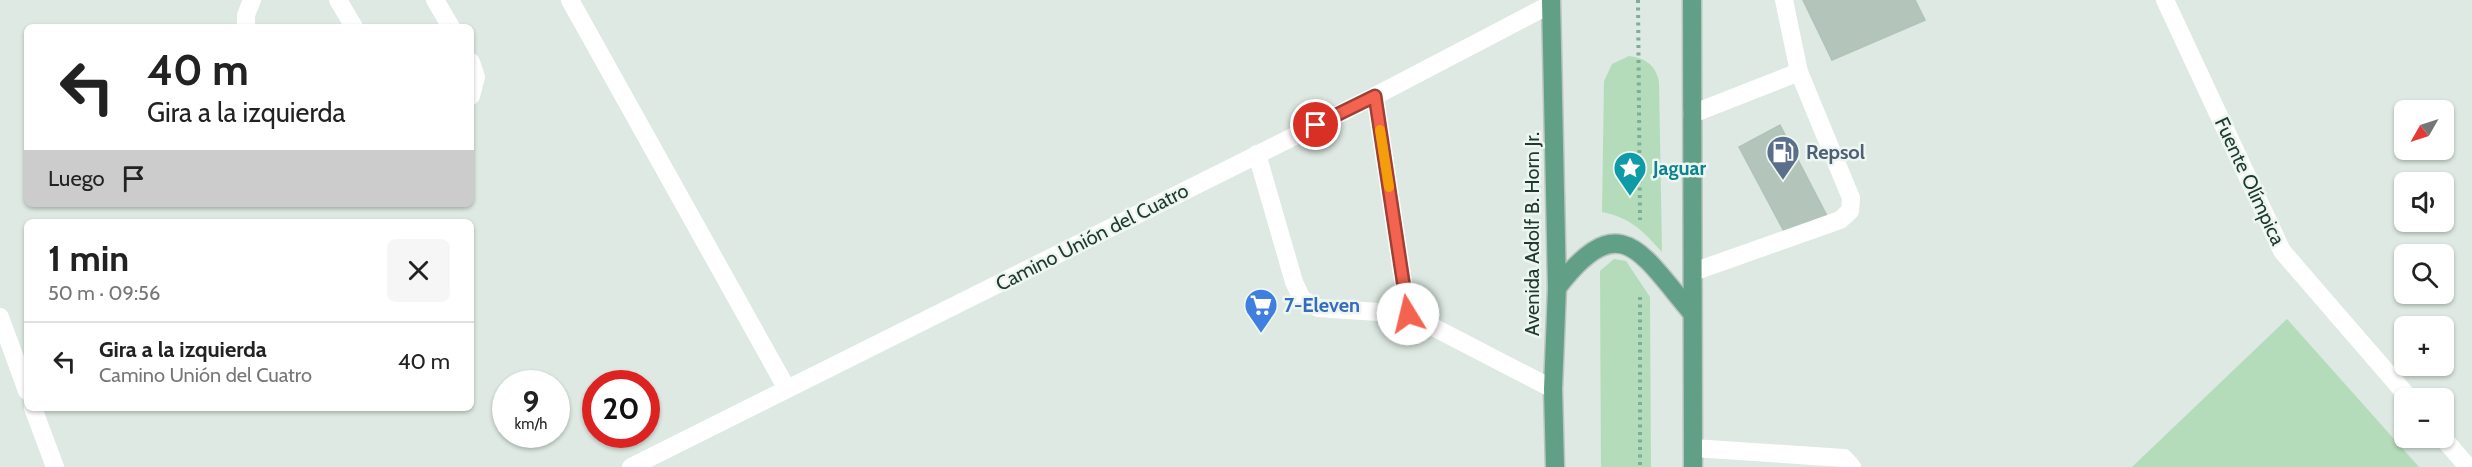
<!DOCTYPE html>
<html lang="es">
<head>
<meta charset="utf-8">
<style>
  :root { --surface:#fff; --page:#f6f6f6; --text:#222; --muted:#767676; --line:#e0e0e0 }
  body { margin:0; font-family:Cabin,sans-serif; background:var(--page); color:var(--text); height:100vh; display:flex; flex-direction:column; font-size:22px; white-space:nowrap }
  * { box-sizing:border-box; margin:0 }
  p { font-size:20px; color:var(--muted) }
  .icon { flex:none; width:33px; height:33px; fill:none; stroke:currentColor; stroke-width:2; stroke-linecap:round; stroke-linejoin:round }
  .map { position:relative; flex:1; overflow:hidden }
  .details { position:absolute; left:24px; top:219px; width:450px; height:192px; display:flex; flex-direction:column; background:var(--surface); border-radius:9px; box-shadow:0 2px 4px #0004 }
  .details>* { flex:none }
  .banner { position:absolute; left:24px; top:24px; width:450px; height:183px; border-radius:9px; box-shadow:0 2px 4px #0004; background:#fff; color:var(--text); overflow:hidden }
  .needle { width:39px; rotate:231deg }
  .controls { position:absolute; left:2394px; top:100px; display:grid; gap:12px }
  .controls a { display:grid; place-items:center; width:60px; height:60px; border-radius:9px; background:var(--surface); box-shadow:0 2px 4px #0004; font-size:30px }
  .speed { position:absolute; left:492px; top:370px; display:flex; gap:12px; font-size:30px; font-weight:700; text-align:center }
  .speed>* { display:grid; place-content:center; width:78px; height:78px; border-radius:50%; background:var(--surface); box-shadow:0 2px 4px #0004; line-height:1 }
  .speed small { font-size:15px; font-weight:400 }
  .speed .limit { border:9px solid #d22; background:#fff; color:#111 }
  .pin { position:absolute; display:grid; place-items:center; width:51px; height:51px; color:#fff; margin:-26px; border:3px solid #fff; border-radius:50%; box-shadow:0 2px 6px #0007 }
  .me { position:absolute; width:66px; margin:-33px; rotate:351deg; stroke-linejoin:round; filter:drop-shadow(0 0 4px #0008) }
  .turn { display:flex; align-items:center; gap:21px; height:126px; padding:0 24px; font-size:27px }
  .turn .icon { width:78px; height:78px; stroke-width:2.5 }
  .turn b { display:block; font-size:42px; line-height:51px }
  .then { display:flex; align-items:center; height:57px; padding:0 24px; background:#0003; gap:12px; font-size:22px }
  .round { display:grid; place-items:center; flex:none; width:63px; height:63px; border-radius:9px; background:var(--page) }
  .headline { display:flex; align-items:center; justify-content:space-between; height:102px; padding:0 24px }
  h1 { font-size:36px; font-weight:800; line-height:45px }
  ul { padding:0; list-style:none }
  li { display:flex; align-items:center; gap:18px; height:78px; padding:0 24px; border-top:2px solid var(--line) }
  li div { flex:1 }
  li b { display:block; font-size:22px }
  li em { font-style:normal }
  .map>svg:first-child { display:block }
  .green { fill:#b5dcba }
  .building { fill:#b3c4bb; stroke:#b0c3b8; stroke-width:1.5 }
  .lines { fill:none; stroke-linecap:round; stroke-linejoin:round }
  .major-casing { stroke:#bcc4c0; stroke-width:21 }
  .path { stroke:#7dae98; stroke-width:4; stroke-dasharray:3 4.5; stroke-linecap:butt }
  .minor { stroke:#fff; stroke-width:18 }
  .major { stroke:#61a087; stroke-width:18 }
  .route-casing { stroke:#9f4034; stroke-width:15 }
  .route { stroke:#f46250; stroke-width:10 }
  .slow { stroke:#f59e0b; stroke-width:10 }
  .labels { text-anchor:middle; stroke-width:5; stroke-linejoin:round; paint-order:stroke }
  .service-label { font-size:20px; font-weight:bold; fill:#4e5e75; stroke:#edf6f1; text-anchor:start }
  .culture-label { font-size:20px; font-weight:bold; fill:#0d838f; stroke:#edf6f1; text-anchor:start }
  .street-label { font-size:20px; fill:#1f392e; stroke:#edf6f1 }
  .shop-label { font-size:20px; font-weight:bold; fill:#366cbe; stroke:#edf6f1; text-anchor:start }
</style>
</head>
<body>
<div class="map">
<svg width="2472" height="467" viewBox="0 0 2472 467">
  <rect width="100%" height="100%" fill="#dde9e2"/>
  <!-- green -->
  <g class="green">
    <path d="M1629 56C1645 58 1656 65 1659 82L1662 252C1642 230 1631 218 1602 212L1604 81 1612 64Z"/>
    <path d="M1614 259 1626 261 1650 297 1651 467H1601L1600 271Z"/>
    <path d="M2287 319 2419 467H2132Z"/>
  </g>
  <!-- building -->
  <g class="building">
    <path d="M1803 0H1915L1925 20 1832 60Z"/>
    <path d="M1780 125 1827 216 1787 237 1739 147Z"/>
  </g>
  <g class="lines">
    <!-- major casing -->
    <g class="major-casing">
      <g id="major">
        <path d="M1551 0 1557 288 1553 389 1555 467"/>
        <path d="M1692 0 1693 467"/>
        <path d="M1557 288C1620 205 1641 253 1692 313"/>
      </g>
    </g>
    <!-- path -->
    <g class="path">
      <path d="M1638 0 1640 220"/>
      <path d="M1640 297V467"/>
    </g>
    <!-- minor -->
    <g class="minor">
      <path d="M338 0 354 27"/>
      <path d="M435 0 451 27"/>
      <path d="M570 0 787 389"/>
      <path d="M2165 0 2282 251 2410 399"/>
      <path d="M246 27V15L252 0"/>
      <path d="M471 62 476 77 471 96"/>
      <path d="M1375 96 1408 314"/>
      <path d="M1692 114 1799 72"/>
      <path d="M1257 154 1294 282 1302 299 1318 308 1408 314 1553 389"/>
      <path d="M1693 272 1840 220 1850 211 1851 198 1799 72 1784 0"/>
      <path d="M0 317 27 391"/>
      <path d="M33 408 55 467"/>
      <path d="M2443 438 2468 467"/>
      <path d="M1693 448 1844 458 1852 467"/>
      <path d="M631 467 1375 96 1551 4"/>
    </g>
    <!-- major -->
    <use href="#major" class="major"/>
  </g>
  <g class="lines">
    <!-- route casing -->
    <g class="route-casing">
      <path id="route" d="M1316 125 1375 96 1408 314"/>
    </g>
    <!-- route -->
    <use href="#route" class="route"/>
    <!-- slow -->
    <path class="slow" d="M1380 130 1389 187"/>
  </g>
  <!-- icons -->
  <defs>
    <g id="fuel-pin" transform="scale(1.725)"><path d="M0 17L-7.5 6A9.5 9.5 0 1 1 7.5 6Z" fill="#5c6f8a" stroke="#edf6f1"/><path d="M-5.5-6h7V0h2V4h1.3V-2.5L3-4.5l.8-.8L6-3V5H2.5V1h-1V6h-7ZM-4.2-4.7v3.2H.2V-4.7Z" fill="#fff"/></g>
    <g id="sight-pin" transform="scale(1.725)"><path d="M0 17L-7.5 6A9.5 9.5 0 1 1 7.5 6Z" fill="#0f9aa8" stroke="#edf6f1"/><path d="M0-6L1.8-2.2L6-1.7L2.9 1.2L3.7 5.4L0 3.3L-3.7 5.4L-2.9 1.2L-6-1.7L-1.8-2.2Z" fill="#fff"/></g>
    <g id="supermarket-pin" transform="scale(1.725)"><path d="M0 17L-7.5 6A9.5 9.5 0 1 1 7.5 6Z" fill="#3f7fe0" stroke="#edf6f1"/><path d="M-6-5.5h2.5l.6 2H6L4.5 2H-2.5L-4.4-4H-6ZM-1.5 3.2a1.3 1.3 0 1 0 .1 0ZM3 3.2a1.3 1.3 0 1 0 .1 0Z" fill="#fff"/></g>
  </defs>
  <g fill-rule="evenodd">
    <use href="#fuel-pin" x="1783" y="152"/>
    <use href="#sight-pin" x="1630" y="168"/>
    <use href="#supermarket-pin" x="1261" y="305"/>
  </g>
  <g class="labels">
    <!-- service labels -->
    <g class="service-label">
      <text x="1806" y="159">Repsol</text>
    </g>
    <!-- culture labels -->
    <g class="culture-label">
      <text x="1653" y="175">Jaguar</text>
    </g>
    <!-- street labels -->
    <g class="street-label">
      <text transform="translate(2250 181) rotate(65)" y="7">Fuente Olímpica</text>
      <text transform="translate(1532 234) rotate(-90)" y="7">Avenida Adolf B. Horn Jr.</text>
      <text transform="translate(1092 237) rotate(-27)" y="7">Camino Unión del Cuatro</text>
    </g>
    <!-- shop labels -->
    <g class="shop-label">
      <text x="1284" y="312">7-Eleven</text>
    </g>
  </g>
</svg>
<div class="controls">
<a><svg class="needle" viewBox="-14 -14 28 28"><path d="M0-13l5 13h-10z" fill="#e53935"/><path d="M0 13l5-13h-10z" fill="#767676"/></svg></a>
<a><svg class="icon" aria-label="sound" viewBox="0 0 24 24"><path d="M4 9h4l5-4v14l-5-4H4zM17 9q2 3 0 6"/></svg></a>
<a><svg class="icon" aria-label="search" viewBox="0 0 24 24"><circle cx="10" cy="10" r="6"/><path d="M15 15l6 6"/></svg></a>
<a>+</a>
<a>−</a>
</div>
<div class="speed"><div>9<small>km/h</small></div><div class="limit">20</div></div>
<div class="pin" style="left:1316px;top:125px;background:#d93025"><svg class="icon" aria-label="arrive" viewBox="0 0 24 24"><path d="M6 21V4h12l-3 4 3 4H6"/></svg></div>
<svg class="me" style="left:1408px;top:314px" viewBox="-20 -20 40 40"><circle r="19" fill="#fff"/><path d="M0-13L10 11 0 6-10 11z" fill="#f46250"/></svg>
<div class="banner">
<div class="turn"><svg class="icon" aria-label="left" viewBox="0 0 24 24"><path d="M17 20v-9H6M10 6l-5 5 5 5"/></svg><div><b>40 m</b>Gira a la izquierda</div></div>
<div class="then">Luego<svg class="icon" aria-label="arrive" viewBox="0 0 24 24"><path d="M6 21V4h12l-3 4 3 4H6"/></svg></div>
</div>
<section class="details">
<div class="headline"><div><h1>1 min</h1><p>50 m · 09:56</p></div><a class="round"><svg class="icon" aria-label="close" viewBox="0 0 24 24"><path d="M6 6l12 12M18 6L6 18"/></svg></a></div>
<ul>
<li><svg class="icon" aria-label="left" viewBox="0 0 24 24"><path d="M17 20v-9H6M10 6l-5 5 5 5"/></svg><div><b>Gira a la izquierda</b><p>Camino Unión del Cuatro</p></div><em>40 m</em></li>
</ul>
</section>
</div>
</body>
</html>
